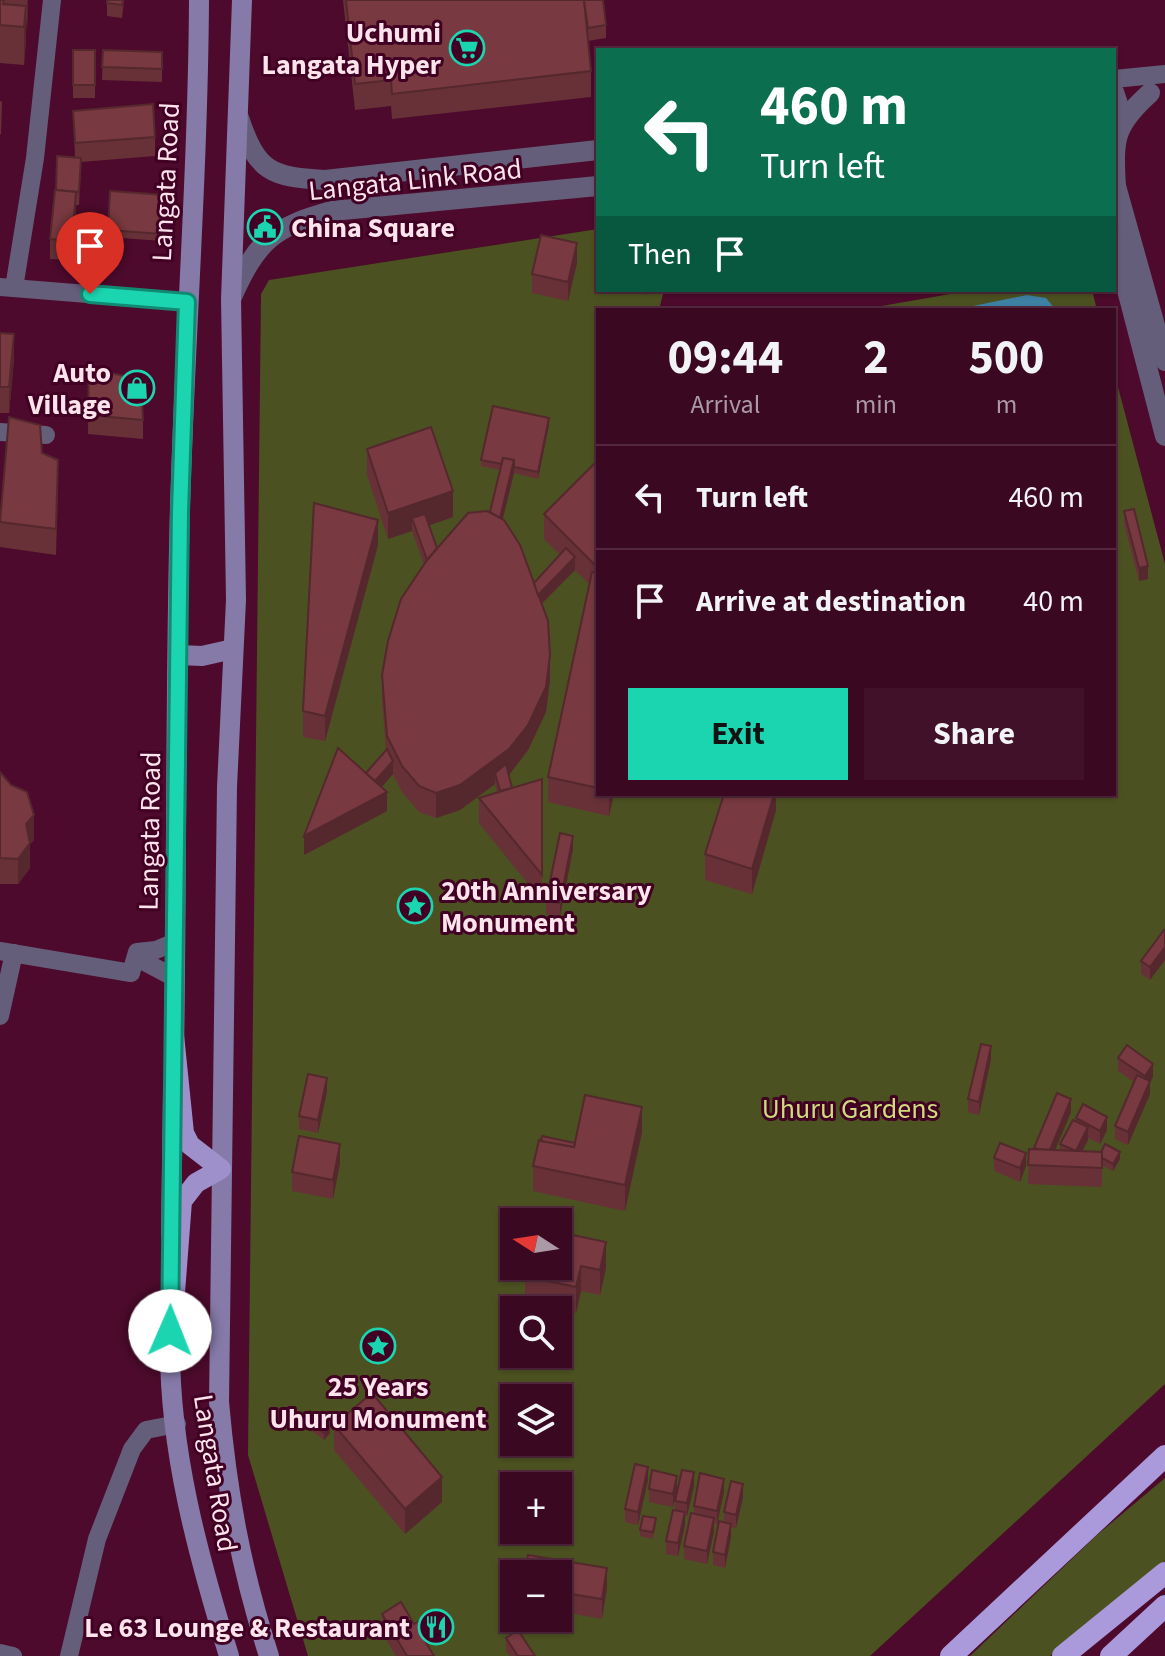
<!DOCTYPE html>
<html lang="en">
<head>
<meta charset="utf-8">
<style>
  :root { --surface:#3a0821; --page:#41112a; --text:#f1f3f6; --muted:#ab9aa5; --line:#54293f; --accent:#1bd5b1 }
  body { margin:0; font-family:"Source Sans 3",sans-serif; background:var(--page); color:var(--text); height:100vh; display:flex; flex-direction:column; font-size:30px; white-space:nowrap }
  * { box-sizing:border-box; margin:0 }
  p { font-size:26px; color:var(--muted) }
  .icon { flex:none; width:44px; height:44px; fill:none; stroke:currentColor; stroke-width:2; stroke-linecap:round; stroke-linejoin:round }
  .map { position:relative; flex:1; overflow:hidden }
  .details { position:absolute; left:596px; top:308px; width:520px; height:488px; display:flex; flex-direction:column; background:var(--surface); border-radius:0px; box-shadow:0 2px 6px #0004,0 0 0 2px var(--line) }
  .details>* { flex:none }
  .banner { position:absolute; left:596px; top:48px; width:520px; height:244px; border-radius:0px; box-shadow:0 2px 6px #0004,0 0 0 2px var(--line); background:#0b6e4f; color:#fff; overflow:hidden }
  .needle { width:52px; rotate:282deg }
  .tools { position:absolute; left:500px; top:1208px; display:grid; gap:16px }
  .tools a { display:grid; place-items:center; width:72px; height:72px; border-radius:0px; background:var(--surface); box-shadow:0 2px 6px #0004,0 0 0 2px var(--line); font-size:40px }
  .pin { position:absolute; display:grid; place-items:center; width:68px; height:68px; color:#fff; margin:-82px -34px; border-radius:50% 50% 50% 0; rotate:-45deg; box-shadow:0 0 8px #0007 }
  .pin .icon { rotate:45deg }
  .me { position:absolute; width:88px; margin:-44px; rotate:1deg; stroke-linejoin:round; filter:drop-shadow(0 0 6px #0008) }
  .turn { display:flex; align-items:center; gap:28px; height:168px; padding:0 32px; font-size:36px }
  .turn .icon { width:104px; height:104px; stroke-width:2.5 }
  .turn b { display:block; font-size:56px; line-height:68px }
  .then { display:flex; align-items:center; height:76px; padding:0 32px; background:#0003; gap:16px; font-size:30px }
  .eta { display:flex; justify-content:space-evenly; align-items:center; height:136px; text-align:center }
  .eta b { font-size:48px; font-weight:700; line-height:56px }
  .button { display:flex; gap:16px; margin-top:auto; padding:16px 32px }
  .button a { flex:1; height:92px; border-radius:0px; background:var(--accent); color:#111; font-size:32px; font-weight:700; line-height:92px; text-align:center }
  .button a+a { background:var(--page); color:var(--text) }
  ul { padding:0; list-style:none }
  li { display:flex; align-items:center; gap:24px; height:104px; padding:0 32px; border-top:2px solid var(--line) }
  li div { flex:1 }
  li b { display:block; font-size:30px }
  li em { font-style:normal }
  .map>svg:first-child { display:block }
  .green { fill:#4c5121; fill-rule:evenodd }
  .water { fill:#3d81a5 }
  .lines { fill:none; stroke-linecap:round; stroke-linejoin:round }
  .minor { stroke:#645e7a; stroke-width:18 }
  .tertiary { stroke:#645e7a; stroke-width:20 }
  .secondary { stroke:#857aa8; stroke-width:20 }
  .primary { stroke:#9e90cb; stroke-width:20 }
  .trunk { stroke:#aa9adb; stroke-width:22 }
  .wall { fill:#673137 }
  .shaded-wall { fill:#54282d }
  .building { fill:#783940; stroke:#54282d; stroke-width:2 }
  .route-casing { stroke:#128a73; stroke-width:20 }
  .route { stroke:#1bd5b1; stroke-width:14 }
  .labels { text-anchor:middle; stroke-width:6; stroke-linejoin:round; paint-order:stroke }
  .poi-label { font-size:28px; font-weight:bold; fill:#fde3ec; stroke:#410023; text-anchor:end }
  .street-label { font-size:28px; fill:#fde3ec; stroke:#410023 }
  .park-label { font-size:28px; fill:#cfdb7d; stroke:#410023 }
</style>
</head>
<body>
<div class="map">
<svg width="1165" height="1656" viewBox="0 0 1165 1656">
  <rect width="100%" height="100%" fill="#4d0a2c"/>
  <!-- green -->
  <g class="green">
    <path d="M598 229V290H664L659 310H598V794H1114V372L1165 564V1384L870 1656H308L248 1455 261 294 269 280ZM514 1222H558V1266H514ZM514 1310H558V1354H514ZM514 1398H558V1442H514ZM514 1486H558V1530H514ZM514 1574H558V1618H514Z"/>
    <path d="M973 290H1092L1097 310H859Z"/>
    <path d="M1165 1478V1561L1050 1656H970L1097 1535Z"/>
  </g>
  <!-- water -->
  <path class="water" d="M1027 295 1046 298 1056 310H954Z"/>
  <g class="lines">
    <!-- minor -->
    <g class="minor">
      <path d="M1114 79 1165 74"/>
      <path d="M0 287 187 302"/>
      <path d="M14 288 35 158 52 0"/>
      <path d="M0 432 46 435"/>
      <path d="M0 951 131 973"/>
      <path d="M134 963 136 958 141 960 175 978"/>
      <path d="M131 973 137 952 156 950 175 942"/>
      <path d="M0 1016 14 953"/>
      <path d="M0 1653 13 1656"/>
      <path d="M69 1656 97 1539 132 1449 146 1430 177 1424"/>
    </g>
    <!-- tertiary -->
    <g class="tertiary">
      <path d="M1114 92 1118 104 1114 120"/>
      <path d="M239 118C257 172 271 177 325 180L598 150"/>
      <path d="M1114 179 1165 361"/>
      <path d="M1116 190C1114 141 1111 128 1150 93"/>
      <path d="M1114 240 1165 436"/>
      <path d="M232 297C257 241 273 227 332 211L598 186"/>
    </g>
    <!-- secondary -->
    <g class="secondary">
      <path d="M242 0 231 299 236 600 227 787 219 1402C227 1493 241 1569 269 1656"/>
      <path d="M179 655 202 656 233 649"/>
      <path d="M174 1051C177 870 175 688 180 507 185 338 198 169 199 0"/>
      <path d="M171 1235 173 1091"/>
      <path d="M170 1343C169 1450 198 1555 229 1656"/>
    </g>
    <!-- primary -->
    <path class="primary" d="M170 1358 182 1201 196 1183 221 1169 190 1145 184 1133 174 1035"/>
    <!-- trunk -->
    <g class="trunk">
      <path d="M951 1656 1165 1456"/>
      <path d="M1063 1656 1165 1573"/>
      <path d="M1111 1656 1165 1606"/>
    </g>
  </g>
  <!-- wall -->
  <g class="wall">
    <path d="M0 0H28L24 65 0 63Z"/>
    <path d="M107 0H124L122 18 107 16Z"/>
    <path d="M343 0H603L606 25V38L588 41 591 71V97L392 119 391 106 355 110Z"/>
    <rect x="73" y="50" width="22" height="48"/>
    <path d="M103 50 162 52V82L102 80Z"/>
    <path d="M0 101 2 102 1 134H0Z"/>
    <path d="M73 111 155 137V156L81 162 79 205H76L72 260 50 259V239L56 190 75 157Z"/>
    <path d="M110 191 165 195 162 241 108 237Z"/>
    <path d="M577 263 568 301 532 293V274Z"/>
    <path d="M626 290H648L647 295Z"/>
    <path d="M0 333 14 360 9 413H0Z"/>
    <path d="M89 369 143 420V439L88 434Z"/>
    <path d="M549 425 538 479 514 473 503 519 534 583 560 555 544 539V514L598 468V794H614L609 816 548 802V777L590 585 575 570 542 604 550 680 546 712 528 750 509 775 512 788 542 779V901L479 823V798L497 792 495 784 460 810 436 818 419 812 402 792 393 774 382 787 387 811 304 855 366 773 386 750 382 700V675L424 565 412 531 388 539 367 475V449L453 517 429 525 437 548 490 512 500 470 481 466V460Z"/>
    <path d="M42 453 58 485 56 555 0 547V511Z"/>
    <path d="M1124 511 1148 579 1139 581 1124 524Z"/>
    <path d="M378 545 325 741 303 737V711Z"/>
    <path d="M0 772 34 840 30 844V868L18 884H0Z"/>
    <path d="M776 794V810L752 894 705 880V854Z"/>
    <path d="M573 849 560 916 546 914V901Z"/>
    <path d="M1164 930 1150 980 1141 974V961Z"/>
    <path d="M1118 1058 1153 1077 1150 1082V1094L1128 1145 1115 1139V1126L1134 1082 1118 1071Z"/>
    <path d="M991 1059 979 1115 968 1112V1099Z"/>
    <path d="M327 1091 318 1133 299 1129V1116Z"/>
    <path d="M1071 1112 1055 1150H1060V1144L1076 1121V1118L1107 1130 1100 1144 1088 1138V1140L1082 1151 1120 1159 1113 1171 1102 1165V1187L1028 1184 1029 1149H1034Z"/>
    <path d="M642 1132 625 1211 533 1191V1166L575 1143Z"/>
    <path d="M994 1158 1026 1166 1020 1182 994 1171Z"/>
    <path d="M340 1163 333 1199 292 1191V1172Z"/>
    <path d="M558 1232 606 1268 600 1295 581 1291 576 1313 525 1301V1277L515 1275V1266H558Z"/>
    <path d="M305 1418 330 1433 324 1440 305 1425Z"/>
    <path d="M334 1425 442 1502 405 1534 334 1450Z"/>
    <path d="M648 1480 638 1525 625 1522V1509Z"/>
    <path d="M694 1486 687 1516H685V1525L678 1556 666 1554V1541L675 1510V1501Z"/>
    <path d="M649 1489H677L673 1507 649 1502Z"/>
    <path d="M724 1492 717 1524H714V1531L707 1564 684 1559V1546L694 1514V1506Z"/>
    <path d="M743 1497 736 1528 731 1527V1537L725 1568 713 1565V1552L724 1522V1512Z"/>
    <path d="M656 1525 653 1539 640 1536V1530Z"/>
    <path d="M558 1574 607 1588 602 1619 558 1611Z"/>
    <path d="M382 1614 414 1624 434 1656H396L382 1633Z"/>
    <path d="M506 1638 535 1656H510L506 1651Z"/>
  </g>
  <!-- shaded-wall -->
  <g class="shaded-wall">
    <path d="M27 0H28V12L27 32Z"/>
    <path d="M26 6V44L24 65V27Z"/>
    <path d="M76 192V211L72 260V241Z"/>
    <path d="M577 243V263L568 301V282Z"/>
    <path d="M14 334V360L9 413V387Z"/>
    <path d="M549 418V425L538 479V472Z"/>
    <path d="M514 460V473L497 542V529Z"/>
    <path d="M453 491V517L416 530 412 518V531L388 539V513Z"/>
    <path d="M378 520V545L325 741V716Z"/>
    <path d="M575 557V570L536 609V596Z"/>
    <path d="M1148 566V579L1139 581V568Z"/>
    <path d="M550 655V680L546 712 528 750 509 775 495 773V784L460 810 436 818V793Z"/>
    <path d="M393 761V774L372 798V785Z"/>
    <path d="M387 792V811L304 855V836Z"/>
    <path d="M609 794H614L609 816Z"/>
    <path d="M774 794H776V810L752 894V869Z"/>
    <path d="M34 815V840L30 844V868L18 884V859L26 824Z"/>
    <path d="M573 836V849L560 916V903Z"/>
    <path d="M1165 947V960L1150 980V967Z"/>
    <path d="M991 1046V1059L979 1115V1102Z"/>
    <path d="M1153 1064V1077L1150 1082V1094L1128 1145V1132L1145 1089V1076Z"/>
    <path d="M327 1078V1091L318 1133V1120Z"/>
    <path d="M1071 1099V1112L1048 1167V1154Z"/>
    <path d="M642 1107V1132L625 1211V1185Z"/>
    <path d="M1107 1117V1130L1100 1144V1131Z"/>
    <path d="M1088 1127V1140L1075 1165V1152Z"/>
    <path d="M340 1144V1163L333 1199V1180Z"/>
    <path d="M1120 1152V1159L1113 1171V1164Z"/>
    <path d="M1026 1153V1166L1020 1182V1168Z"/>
    <path d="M606 1242V1268L600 1295V1270Z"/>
    <path d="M581 1266V1291L576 1313V1287Z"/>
    <path d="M330 1426V1433L324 1440V1433Z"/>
    <path d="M648 1467V1480L638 1525V1512Z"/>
    <path d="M694 1472V1486L687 1516V1503Z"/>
    <path d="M677 1476V1489L673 1507V1494Z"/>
    <path d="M442 1477V1502L405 1534V1509Z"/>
    <path d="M724 1479V1492L717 1524V1511Z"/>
    <path d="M743 1484V1497L736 1528V1515Z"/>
    <path d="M685 1512V1525L678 1556V1543Z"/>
    <path d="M714 1518V1531L707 1564V1551Z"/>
    <path d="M731 1524V1537L725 1568V1555Z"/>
    <path d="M607 1568V1588L602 1619V1599Z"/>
    <path d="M428 1633V1652L422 1636Z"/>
  </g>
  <!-- building -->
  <g class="building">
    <path d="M0 0H4L3 4 26 6 24 27 0 25Z"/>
    <path d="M107 0H123L122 5 107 3Z"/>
    <path d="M346 0H584L591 71 392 94 391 80 355 84Z"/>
    <path d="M584 0H603L606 25 588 28Z"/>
    <rect x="73" y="50" width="22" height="35"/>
    <path d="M103 50 162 52V69L102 67Z"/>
    <path d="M153 104 155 137 75 143 73 111Z"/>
    <path d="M57 156 81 158 79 192 56 190Z"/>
    <path d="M55 190 76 192 72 241 50 239Z"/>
    <path d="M110 191 165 195 162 234 108 230Z"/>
    <path d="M541 235 577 243 568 282 532 274Z"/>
    <path d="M0 333 14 334 9 387H0Z"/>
    <path d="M89 369 141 379 143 420 88 415Z"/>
    <path d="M493 406 549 418 538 472 514 467V460L503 458 502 464 481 460Z"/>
    <path d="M9 417 40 425 42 453 58 460 56 529 0 522Z"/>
    <path d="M431 427 453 491 388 513 367 449Z"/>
    <path d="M503 458 514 460 500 518 490 512Z"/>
    <path d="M594 464 598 468V562L595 565 544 514Z"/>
    <path d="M314 503 378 520 325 716 303 711Z"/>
    <path d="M1134 509 1148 566 1139 568 1124 511Z"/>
    <path d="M487 511 504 520 520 545 548 621 550 655 546 687 528 725 509 749 460 785 436 793 419 786 402 766 387 736 382 675 388 641 401 599 427 560 468 513Z"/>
    <path d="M425 514 437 548 427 560 412 518Z"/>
    <path d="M566 548 575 557 538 595 534 583Z"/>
    <path d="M592 572 598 573V788L548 777Z"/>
    <path d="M338 748 387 792 304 836Z"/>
    <path d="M387 749 393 761 375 781 366 773Z"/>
    <path d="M506 764 512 788 500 791 495 773Z"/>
    <path d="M0 772 11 785 27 792 34 815 26 824 30 843 18 859 0 858Z"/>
    <path d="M542 779V875L479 798Z"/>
    <path d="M724 794H774L752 869 705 854Z"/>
    <path d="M560 833 573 836 560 903 546 901Z"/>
    <path d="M1164 930 1165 931V947L1150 967 1141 961Z"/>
    <path d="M981 1044 991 1046 979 1102 968 1099Z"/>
    <path d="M1127 1045 1153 1064 1145 1076 1118 1058Z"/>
    <path d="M308 1074 327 1078 318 1120 299 1116Z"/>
    <path d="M1137 1075 1150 1081 1128 1132 1115 1126Z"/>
    <path d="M1057 1093 1071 1099 1050 1150 1038 1149 1034 1148Z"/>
    <path d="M585 1095 642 1107 625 1185 533 1166 539 1140 574 1147Z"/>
    <path d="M1083 1104 1107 1117 1100 1131 1076 1118Z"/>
    <path d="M1073 1120 1088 1127 1076 1151 1060 1144Z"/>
    <path d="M299 1136 340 1144 333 1180 292 1172Z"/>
    <path d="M542 1136 575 1143 574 1147 541 1141Z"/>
    <path d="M1000 1143 1026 1153 1020 1168 994 1158Z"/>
    <path d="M1105 1144 1120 1152 1113 1164 1102 1158V1152H1101Z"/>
    <path d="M1029 1149 1102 1152V1168L1028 1165Z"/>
    <path d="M558 1232 606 1242 600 1270 581 1266 576 1287 525 1276 527 1266H558Z"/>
    <path d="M372 1393 442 1477 405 1509 334 1425Z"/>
    <path d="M310 1411 330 1426 324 1433 305 1418Z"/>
    <path d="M635 1464 648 1467 638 1512 625 1509Z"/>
    <path d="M652 1470 677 1476 673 1494 649 1489Z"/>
    <path d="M682 1470 694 1472 687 1503 675 1501Z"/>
    <path d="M700 1473 724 1479 717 1511 694 1506Z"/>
    <path d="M731 1481 743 1484 736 1515 724 1512Z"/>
    <path d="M673 1510 685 1512 678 1543 666 1541Z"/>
    <path d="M691 1513 714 1518 707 1551 684 1546Z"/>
    <path d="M643 1516 656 1518 653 1532 640 1530Z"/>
    <path d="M719 1521 731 1524 725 1555 713 1552Z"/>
    <path d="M528 1555 607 1568 602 1599 558 1592V1574H525Z"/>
    <path d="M401 1602 414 1624 421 1620 428 1633 422 1636 434 1656H407L382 1614Z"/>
    <path d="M518 1630 535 1656H518L506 1638Z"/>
  </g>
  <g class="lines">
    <!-- route casing -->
    <g class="route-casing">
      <path id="route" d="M90 294 187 302 180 512 170 1331"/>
    </g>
    <!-- route -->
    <use href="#route" class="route"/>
  </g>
  <!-- icons -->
  <defs>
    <g id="supermarket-ring" transform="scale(1.8)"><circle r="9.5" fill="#410023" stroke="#1bd5b1" stroke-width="1.5"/><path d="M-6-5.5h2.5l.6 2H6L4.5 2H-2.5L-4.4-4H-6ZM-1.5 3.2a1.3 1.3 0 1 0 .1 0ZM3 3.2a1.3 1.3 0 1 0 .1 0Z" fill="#1bd5b1"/></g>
    <g id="civic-ring" transform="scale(1.8)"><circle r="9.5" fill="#410023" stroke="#1bd5b1" stroke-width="1.5"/><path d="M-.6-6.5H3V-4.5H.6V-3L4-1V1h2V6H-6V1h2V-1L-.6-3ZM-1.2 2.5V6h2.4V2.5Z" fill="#1bd5b1"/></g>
    <g id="shop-ring" transform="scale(1.8)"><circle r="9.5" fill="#410023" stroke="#1bd5b1" stroke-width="1.5"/><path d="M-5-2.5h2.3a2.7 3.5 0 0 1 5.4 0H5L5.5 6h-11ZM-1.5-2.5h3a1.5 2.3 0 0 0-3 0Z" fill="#1bd5b1"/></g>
    <g id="sight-ring" transform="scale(1.8)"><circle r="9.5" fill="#410023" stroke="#1bd5b1" stroke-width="1.5"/><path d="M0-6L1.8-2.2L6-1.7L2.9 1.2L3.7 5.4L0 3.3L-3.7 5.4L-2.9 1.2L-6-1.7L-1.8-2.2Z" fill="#1bd5b1"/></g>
    <g id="restaurant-ring" transform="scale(1.8)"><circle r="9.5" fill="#410023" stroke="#1bd5b1" stroke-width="1.5"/><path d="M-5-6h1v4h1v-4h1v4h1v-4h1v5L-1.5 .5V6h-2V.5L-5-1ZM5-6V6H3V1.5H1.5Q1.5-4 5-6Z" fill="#1bd5b1"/></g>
  </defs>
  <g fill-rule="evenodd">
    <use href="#supermarket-ring" x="467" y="48"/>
    <use href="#civic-ring" x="265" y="227"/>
    <use href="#shop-ring" x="137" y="388"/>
    <use href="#sight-ring" x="415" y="906"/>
    <use href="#sight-ring" x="378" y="1346"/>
    <use href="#restaurant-ring" x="436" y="1627"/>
  </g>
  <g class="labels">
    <!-- poi labels -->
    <g class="poi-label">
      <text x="441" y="42">Uchumi<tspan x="441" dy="32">Langata Hyper</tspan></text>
      <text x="291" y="237" text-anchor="start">China Square</text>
      <text x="111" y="382">Auto<tspan x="111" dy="32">Village</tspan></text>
      <text x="441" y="900" text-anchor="start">20th Anniversary<tspan x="441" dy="32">Monument</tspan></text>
      <text x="378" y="1396" text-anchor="middle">25 Years<tspan x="378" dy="32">Uhuru Monument</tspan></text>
      <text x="410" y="1637">Le 63 Lounge &amp; Restaurant</text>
    </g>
    <!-- street labels -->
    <g class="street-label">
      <text transform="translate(415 179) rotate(-6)" y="10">Langata Link Road</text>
      <text transform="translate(165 182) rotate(-87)" y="10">Langata Road</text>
      <text transform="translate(149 831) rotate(-89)" y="10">Langata Road</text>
      <text transform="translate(216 1473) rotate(81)" y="10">Langata Road</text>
    </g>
    <!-- park labels -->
    <g class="park-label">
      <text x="850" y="1118">Uhuru Gardens</text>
    </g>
  </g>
</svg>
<div class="tools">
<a><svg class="needle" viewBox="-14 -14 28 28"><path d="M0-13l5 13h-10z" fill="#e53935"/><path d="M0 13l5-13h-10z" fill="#ab9aa5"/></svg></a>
<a><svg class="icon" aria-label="search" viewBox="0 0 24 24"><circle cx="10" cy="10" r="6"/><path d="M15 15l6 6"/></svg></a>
<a><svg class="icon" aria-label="layers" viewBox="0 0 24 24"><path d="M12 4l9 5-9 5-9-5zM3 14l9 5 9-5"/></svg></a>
<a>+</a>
<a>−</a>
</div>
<div class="pin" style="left:90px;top:294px;background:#d93025"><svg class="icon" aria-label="arrive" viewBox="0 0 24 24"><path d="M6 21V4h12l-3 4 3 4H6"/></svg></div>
<svg class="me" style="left:170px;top:1331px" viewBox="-20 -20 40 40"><circle r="19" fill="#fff"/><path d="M0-13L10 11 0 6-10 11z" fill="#1bd5b1"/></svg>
<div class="banner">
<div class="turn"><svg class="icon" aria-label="left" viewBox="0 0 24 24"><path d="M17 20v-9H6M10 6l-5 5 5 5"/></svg><div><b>460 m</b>Turn left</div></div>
<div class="then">Then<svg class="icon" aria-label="arrive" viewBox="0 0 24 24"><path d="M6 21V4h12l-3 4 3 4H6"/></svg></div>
</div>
<section class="details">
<div class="eta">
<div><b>09:44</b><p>Arrival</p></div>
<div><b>2</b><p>min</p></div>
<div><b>500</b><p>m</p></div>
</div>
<ul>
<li><svg class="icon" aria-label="left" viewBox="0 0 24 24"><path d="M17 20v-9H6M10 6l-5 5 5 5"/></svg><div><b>Turn left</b></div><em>460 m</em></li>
<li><svg class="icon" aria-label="arrive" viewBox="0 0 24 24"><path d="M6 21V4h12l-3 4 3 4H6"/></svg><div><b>Arrive at destination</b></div><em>40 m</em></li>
</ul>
<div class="button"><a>Exit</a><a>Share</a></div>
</section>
</div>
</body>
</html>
